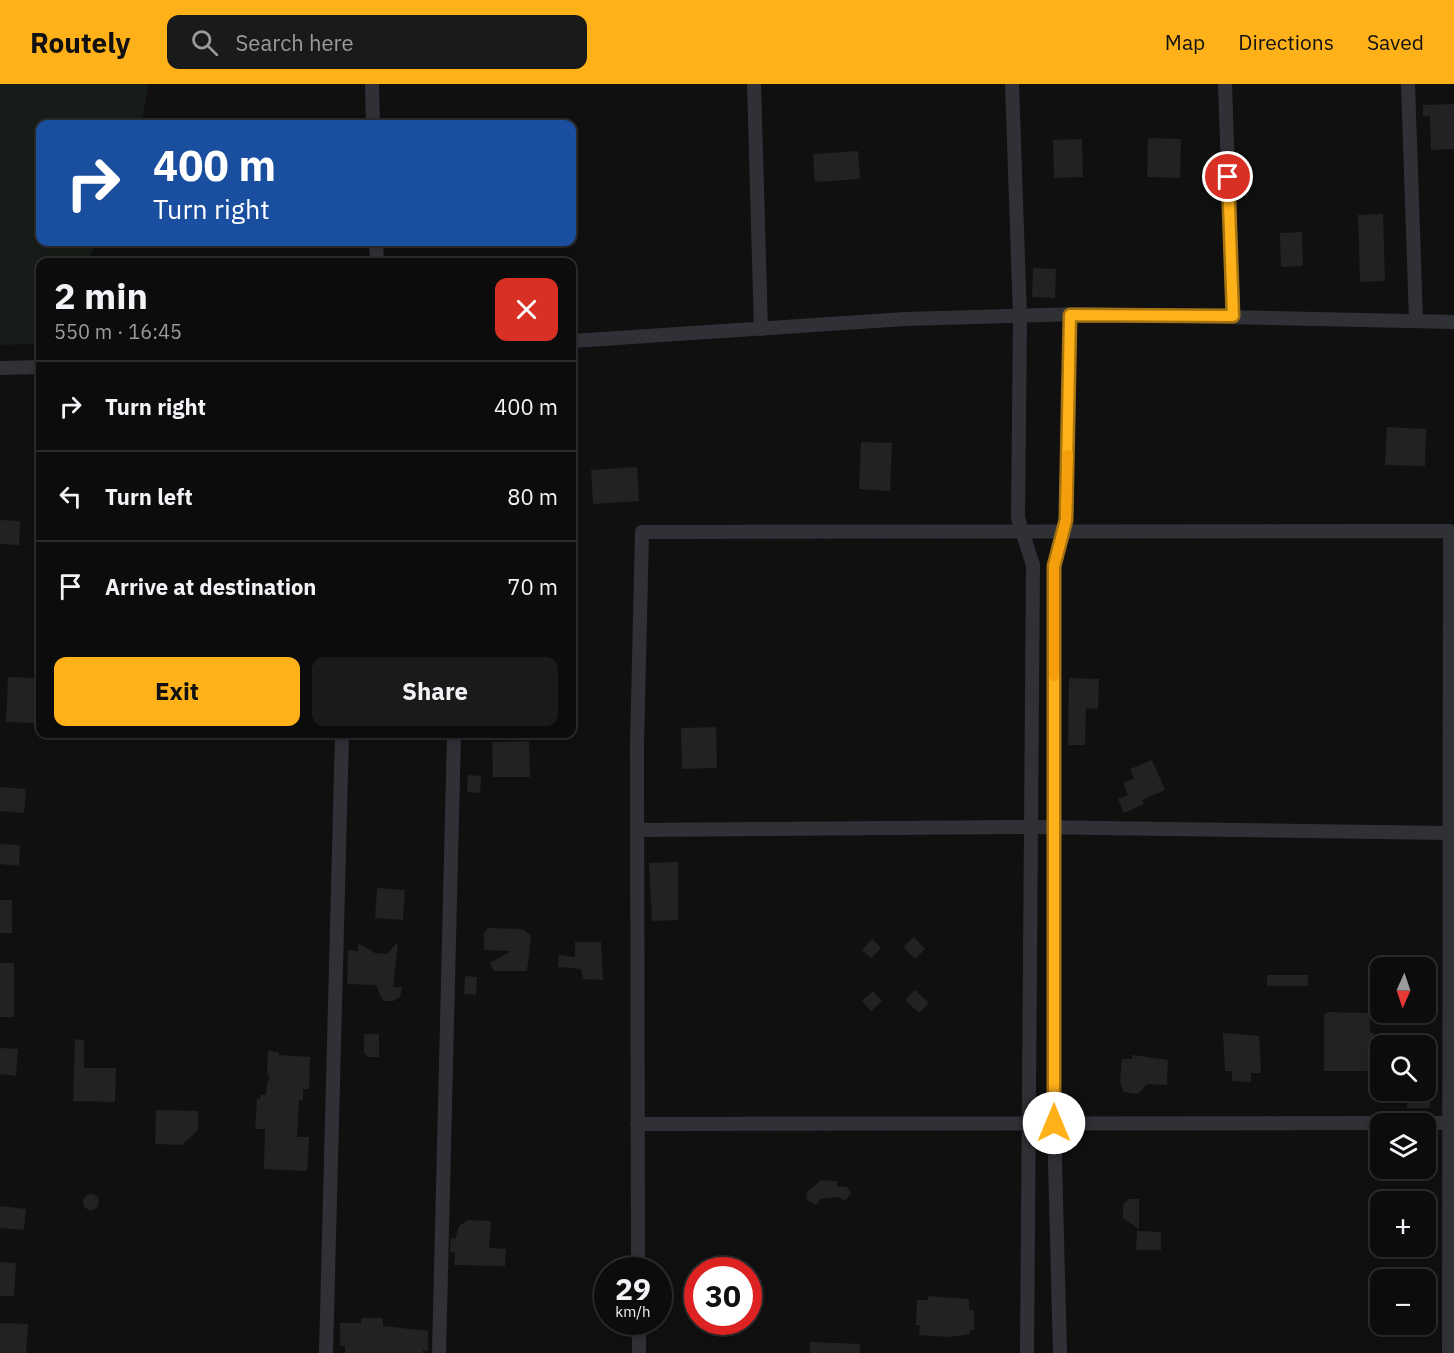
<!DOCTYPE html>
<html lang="en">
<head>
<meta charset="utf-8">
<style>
  :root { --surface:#0c0c0d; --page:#1a1a1b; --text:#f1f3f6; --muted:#9a9b9d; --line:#2c2c2e; --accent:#ffb11a }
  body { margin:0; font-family:"IBM Plex Sans",sans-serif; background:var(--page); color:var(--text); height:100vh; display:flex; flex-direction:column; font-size:22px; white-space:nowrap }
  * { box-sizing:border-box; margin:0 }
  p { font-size:20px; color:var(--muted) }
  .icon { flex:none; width:33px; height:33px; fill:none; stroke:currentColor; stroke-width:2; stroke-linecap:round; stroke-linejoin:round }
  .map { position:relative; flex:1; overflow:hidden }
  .drawer { position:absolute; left:36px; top:174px; width:540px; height:480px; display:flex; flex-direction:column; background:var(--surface); border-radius:12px; box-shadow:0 3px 9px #0003,0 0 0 2px var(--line) }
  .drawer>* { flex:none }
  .hud { position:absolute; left:36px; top:36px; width:540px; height:126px; border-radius:12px; box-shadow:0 3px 9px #0003,0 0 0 2px var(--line); background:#1a4fa0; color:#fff; overflow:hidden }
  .needle { width:39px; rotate:183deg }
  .fabs { position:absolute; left:1370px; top:873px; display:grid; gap:12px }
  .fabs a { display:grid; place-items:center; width:66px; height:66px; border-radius:12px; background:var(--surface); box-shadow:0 3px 9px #0003,0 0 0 2px var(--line); font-size:30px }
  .speed { position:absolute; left:594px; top:1173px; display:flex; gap:12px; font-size:30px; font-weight:700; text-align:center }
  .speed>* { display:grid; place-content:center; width:78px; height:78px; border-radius:50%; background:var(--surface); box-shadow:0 3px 9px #0003,0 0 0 2px var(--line); line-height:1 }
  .speed small { font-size:15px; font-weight:400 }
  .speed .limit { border:9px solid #d22; background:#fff; color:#111 }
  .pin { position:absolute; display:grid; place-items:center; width:51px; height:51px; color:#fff; margin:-26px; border:3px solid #fff; border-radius:50%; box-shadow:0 2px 6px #0007 }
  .me { position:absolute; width:66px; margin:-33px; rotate:0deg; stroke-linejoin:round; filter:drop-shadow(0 0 4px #0008) }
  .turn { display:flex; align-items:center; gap:21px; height:126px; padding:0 18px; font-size:27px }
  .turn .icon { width:78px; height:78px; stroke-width:2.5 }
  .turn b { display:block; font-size:42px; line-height:51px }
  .round { display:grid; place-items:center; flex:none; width:63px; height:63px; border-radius:12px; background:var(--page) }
  .headline { display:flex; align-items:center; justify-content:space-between; height:102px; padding:0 18px }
  h1 { font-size:36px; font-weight:700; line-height:45px }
  .cta { display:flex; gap:12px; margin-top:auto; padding:12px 18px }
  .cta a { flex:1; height:69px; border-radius:12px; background:var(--accent); color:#111; font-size:24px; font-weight:700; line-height:69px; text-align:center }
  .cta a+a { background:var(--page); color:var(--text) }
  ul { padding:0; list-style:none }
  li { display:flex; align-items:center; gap:18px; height:90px; padding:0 18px; border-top:2px solid var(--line) }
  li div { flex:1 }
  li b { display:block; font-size:22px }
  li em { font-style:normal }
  header { display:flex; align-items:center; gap:36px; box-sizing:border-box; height:84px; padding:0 30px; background:var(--accent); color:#111 }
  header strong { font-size:28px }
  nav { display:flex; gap:33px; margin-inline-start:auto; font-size:21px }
  .search { width:420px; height:54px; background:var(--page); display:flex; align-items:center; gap:15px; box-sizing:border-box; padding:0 21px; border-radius:12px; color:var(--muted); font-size:22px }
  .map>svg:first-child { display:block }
  .green { fill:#161c17 }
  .building { fill:#222225 }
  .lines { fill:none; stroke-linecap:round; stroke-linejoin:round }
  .street { stroke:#303137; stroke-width:14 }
  .route-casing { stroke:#a67311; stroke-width:15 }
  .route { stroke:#ffb11a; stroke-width:10 }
  .slow { stroke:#f59e0b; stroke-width:10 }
</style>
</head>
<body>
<header>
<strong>Routely</strong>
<div class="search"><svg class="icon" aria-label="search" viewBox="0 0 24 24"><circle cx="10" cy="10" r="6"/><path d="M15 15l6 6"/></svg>Search here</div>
<nav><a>Map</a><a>Directions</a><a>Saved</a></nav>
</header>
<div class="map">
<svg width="1454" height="1269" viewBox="0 0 1454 1269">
  <rect width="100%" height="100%" fill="#101011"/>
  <!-- green -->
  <path class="green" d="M0 0H148L142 40H40V158H98L86 178H40V260L0 261Z"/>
  <!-- building -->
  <g class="building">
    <path d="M1454 20V65L1431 66 1430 32H1423V21Z"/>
    <path d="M1148 54 1181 55 1180 94 1147 93Z"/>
    <path d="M1082 55 1083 93 1054 94 1053 56Z"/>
    <path d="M858 67 860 95 815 98 813 70Z"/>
    <path d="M1383 130 1385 197 1360 198 1358 131Z"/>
    <path d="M1302 148 1303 182 1281 183 1280 149Z"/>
    <path d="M1033 184 1056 185 1055 214 1032 213Z"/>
    <path d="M1387 343 1426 345 1425 382 1385 381Z"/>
    <path d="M861 358 892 359 890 407 859 405Z"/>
    <path d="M637 383 639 417 593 420 591 386Z"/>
    <path d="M0 436 20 437 19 461 0 460Z"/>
    <path d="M8 593 37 594 35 639 6 638Z"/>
    <path d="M1069 594 1099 595 1098 625 1086 624 1085 661H1068Z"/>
    <path d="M716 643 717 684 682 685 681 644Z"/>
    <path d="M529 657 530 693H493L492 658Z"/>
    <path d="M1152 676 1165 706 1142 716 1144 720 1124 729 1118 715 1128 711 1123 699 1134 694 1130 685Z"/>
    <path d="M468 691 481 692 480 709 467 708Z"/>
    <path d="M0 703 26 705 24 729 0 727Z"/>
    <path d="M0 760 20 761 19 782 0 780Z"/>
    <path d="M678 778V836L652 837 649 779Z"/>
    <path d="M377 804 405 806 403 836 375 834Z"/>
    <rect x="0" y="816" width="12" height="33"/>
    <path d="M488 844 523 845 531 852 527 887H494L490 879 511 867 484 866V849Z"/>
    <path d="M914 853 925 865 915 875 903 863Z"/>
    <path d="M872 855 881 864 871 874 862 866Z"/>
    <path d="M398 858 393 903H402L400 913 393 917H383L376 901 347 900 348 866 358 867V859L375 869 387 870Z"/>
    <path d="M575 858H601L603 896 583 895 581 885 558 883 559 871 575 873Z"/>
    <rect x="0" y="879" width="14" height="54"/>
    <rect x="1267" y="891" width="41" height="11"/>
    <path d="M465 892 477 893 476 911 464 910Z"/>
    <path d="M915 906 929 919 919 929 905 916Z"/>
    <path d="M873 907 882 917 871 927 862 917Z"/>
    <path d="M1328 928 1370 929V949H1374L1371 987H1324V930Z"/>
    <path d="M1223 949 1259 952 1261 989H1251V998L1232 997V987H1225Z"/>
    <path d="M364 950H379V973H368L364 969Z"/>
    <path d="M75 955 84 956V984H116L115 1018 73 1017Z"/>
    <path d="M0 964 18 965 16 992 0 990Z"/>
    <path d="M268 967 279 968V971L310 973 309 1005H303V1016H299L297 1053H309L307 1087 264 1085 265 1045H255L257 1015H260L261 1011H266L267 999 270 994 267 989Z"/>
    <path d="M1132 971 1168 976 1167 1001 1147 1000 1138 1010 1124 1008 1120 998 1122 975H1132Z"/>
    <path d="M1407 1011 1430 1012V1024H1407Z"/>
    <path d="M156 1026 198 1027V1046L182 1061 155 1060Z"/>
    <path d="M821 1096 837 1097V1102L847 1103 851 1109 845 1117 839 1113 820 1115 816 1121 806 1115 808 1112 805 1110Z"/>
    <circle cx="91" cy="1118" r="8"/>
    <path d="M1129 1115H1139V1145L1123 1134V1121Z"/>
    <path d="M0 1122 26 1125 24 1146 0 1144Z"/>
    <path d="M468 1136 491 1137 489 1164 506 1165 505 1182 454 1181 455 1168H450L451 1154 455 1155 459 1142Z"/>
    <path d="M1137 1147 1161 1148V1166H1136Z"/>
    <path d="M0 1178 16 1179 14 1212H0Z"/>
    <path d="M928 1212 969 1215V1226H974V1246H970V1250L949 1253 919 1251 920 1241H916L917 1216H928Z"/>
    <path d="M361 1234H383V1242L428 1247V1267L423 1266V1269H345V1262H340V1239H361Z"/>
    <path d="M0 1239 28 1240 26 1269H0Z"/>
    <path d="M810 1258 860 1260V1269H810Z"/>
  </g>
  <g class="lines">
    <!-- street -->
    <g class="street">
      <path d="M372 0 373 40"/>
      <path d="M754 0 761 245"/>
      <path d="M1012 0 1020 233 1018 434 1033 481 1027 1269"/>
      <path d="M1225 0 1233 232"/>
      <path d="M1408 0 1416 236"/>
      <path d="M376 158 377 178"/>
      <path d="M572 257 905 235 1082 230 1454 238"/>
      <path d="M0 284 40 283"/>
      <path d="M638 746 1032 743 1448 749"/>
      <path d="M637 1040 1448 1039"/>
      <path d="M638 1186 637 661 642 448 1450 447 1449 1269"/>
      <path d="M639 1238V1269"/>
      <path d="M326 1269 342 650"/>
      <path d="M439 1269 454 650"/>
      <path d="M1060 1269 1054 1039V482L1066 436 1070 231"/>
    </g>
  </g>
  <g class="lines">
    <!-- route casing -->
    <g class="route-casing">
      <path id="route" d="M1054 1039V482L1066 436 1070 231 1233 232 1228 93"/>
    </g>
    <!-- route -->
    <use href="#route" class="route"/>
    <!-- slow -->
    <path class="slow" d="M1054 592V482L1066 436 1068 371"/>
  </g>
</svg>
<div class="fabs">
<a><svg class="needle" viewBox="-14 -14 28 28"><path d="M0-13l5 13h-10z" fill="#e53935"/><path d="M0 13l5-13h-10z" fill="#9a9b9d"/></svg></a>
<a><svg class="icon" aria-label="search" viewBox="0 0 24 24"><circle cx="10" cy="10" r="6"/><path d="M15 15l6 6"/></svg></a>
<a><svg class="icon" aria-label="layers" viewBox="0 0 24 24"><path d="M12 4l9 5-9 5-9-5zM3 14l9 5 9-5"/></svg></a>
<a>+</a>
<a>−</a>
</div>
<div class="speed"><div>29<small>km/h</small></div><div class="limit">30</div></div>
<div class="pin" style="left:1228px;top:93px;background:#d93025"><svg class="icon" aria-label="arrive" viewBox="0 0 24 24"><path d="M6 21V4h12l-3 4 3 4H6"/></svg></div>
<svg class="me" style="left:1054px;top:1039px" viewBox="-20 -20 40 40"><circle r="19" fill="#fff"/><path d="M0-13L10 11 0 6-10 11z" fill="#ffb11a"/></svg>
<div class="hud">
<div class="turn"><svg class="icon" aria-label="right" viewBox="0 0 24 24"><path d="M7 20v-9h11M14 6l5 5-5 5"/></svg><div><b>400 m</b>Turn right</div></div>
</div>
<section class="drawer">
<div class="headline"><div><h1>2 min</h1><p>550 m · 16:45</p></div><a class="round" style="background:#d93025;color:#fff"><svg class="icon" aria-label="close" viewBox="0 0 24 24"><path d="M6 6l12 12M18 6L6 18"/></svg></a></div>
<ul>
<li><svg class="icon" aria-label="right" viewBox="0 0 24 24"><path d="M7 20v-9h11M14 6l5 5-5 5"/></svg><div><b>Turn right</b></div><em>400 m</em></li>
<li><svg class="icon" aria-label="left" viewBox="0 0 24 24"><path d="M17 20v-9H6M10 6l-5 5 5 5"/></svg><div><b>Turn left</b></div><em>80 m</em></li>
<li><svg class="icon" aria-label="arrive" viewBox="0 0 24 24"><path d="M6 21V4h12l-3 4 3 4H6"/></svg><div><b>Arrive at destination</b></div><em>70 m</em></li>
</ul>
<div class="cta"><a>Exit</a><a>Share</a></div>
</section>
</div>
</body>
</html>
